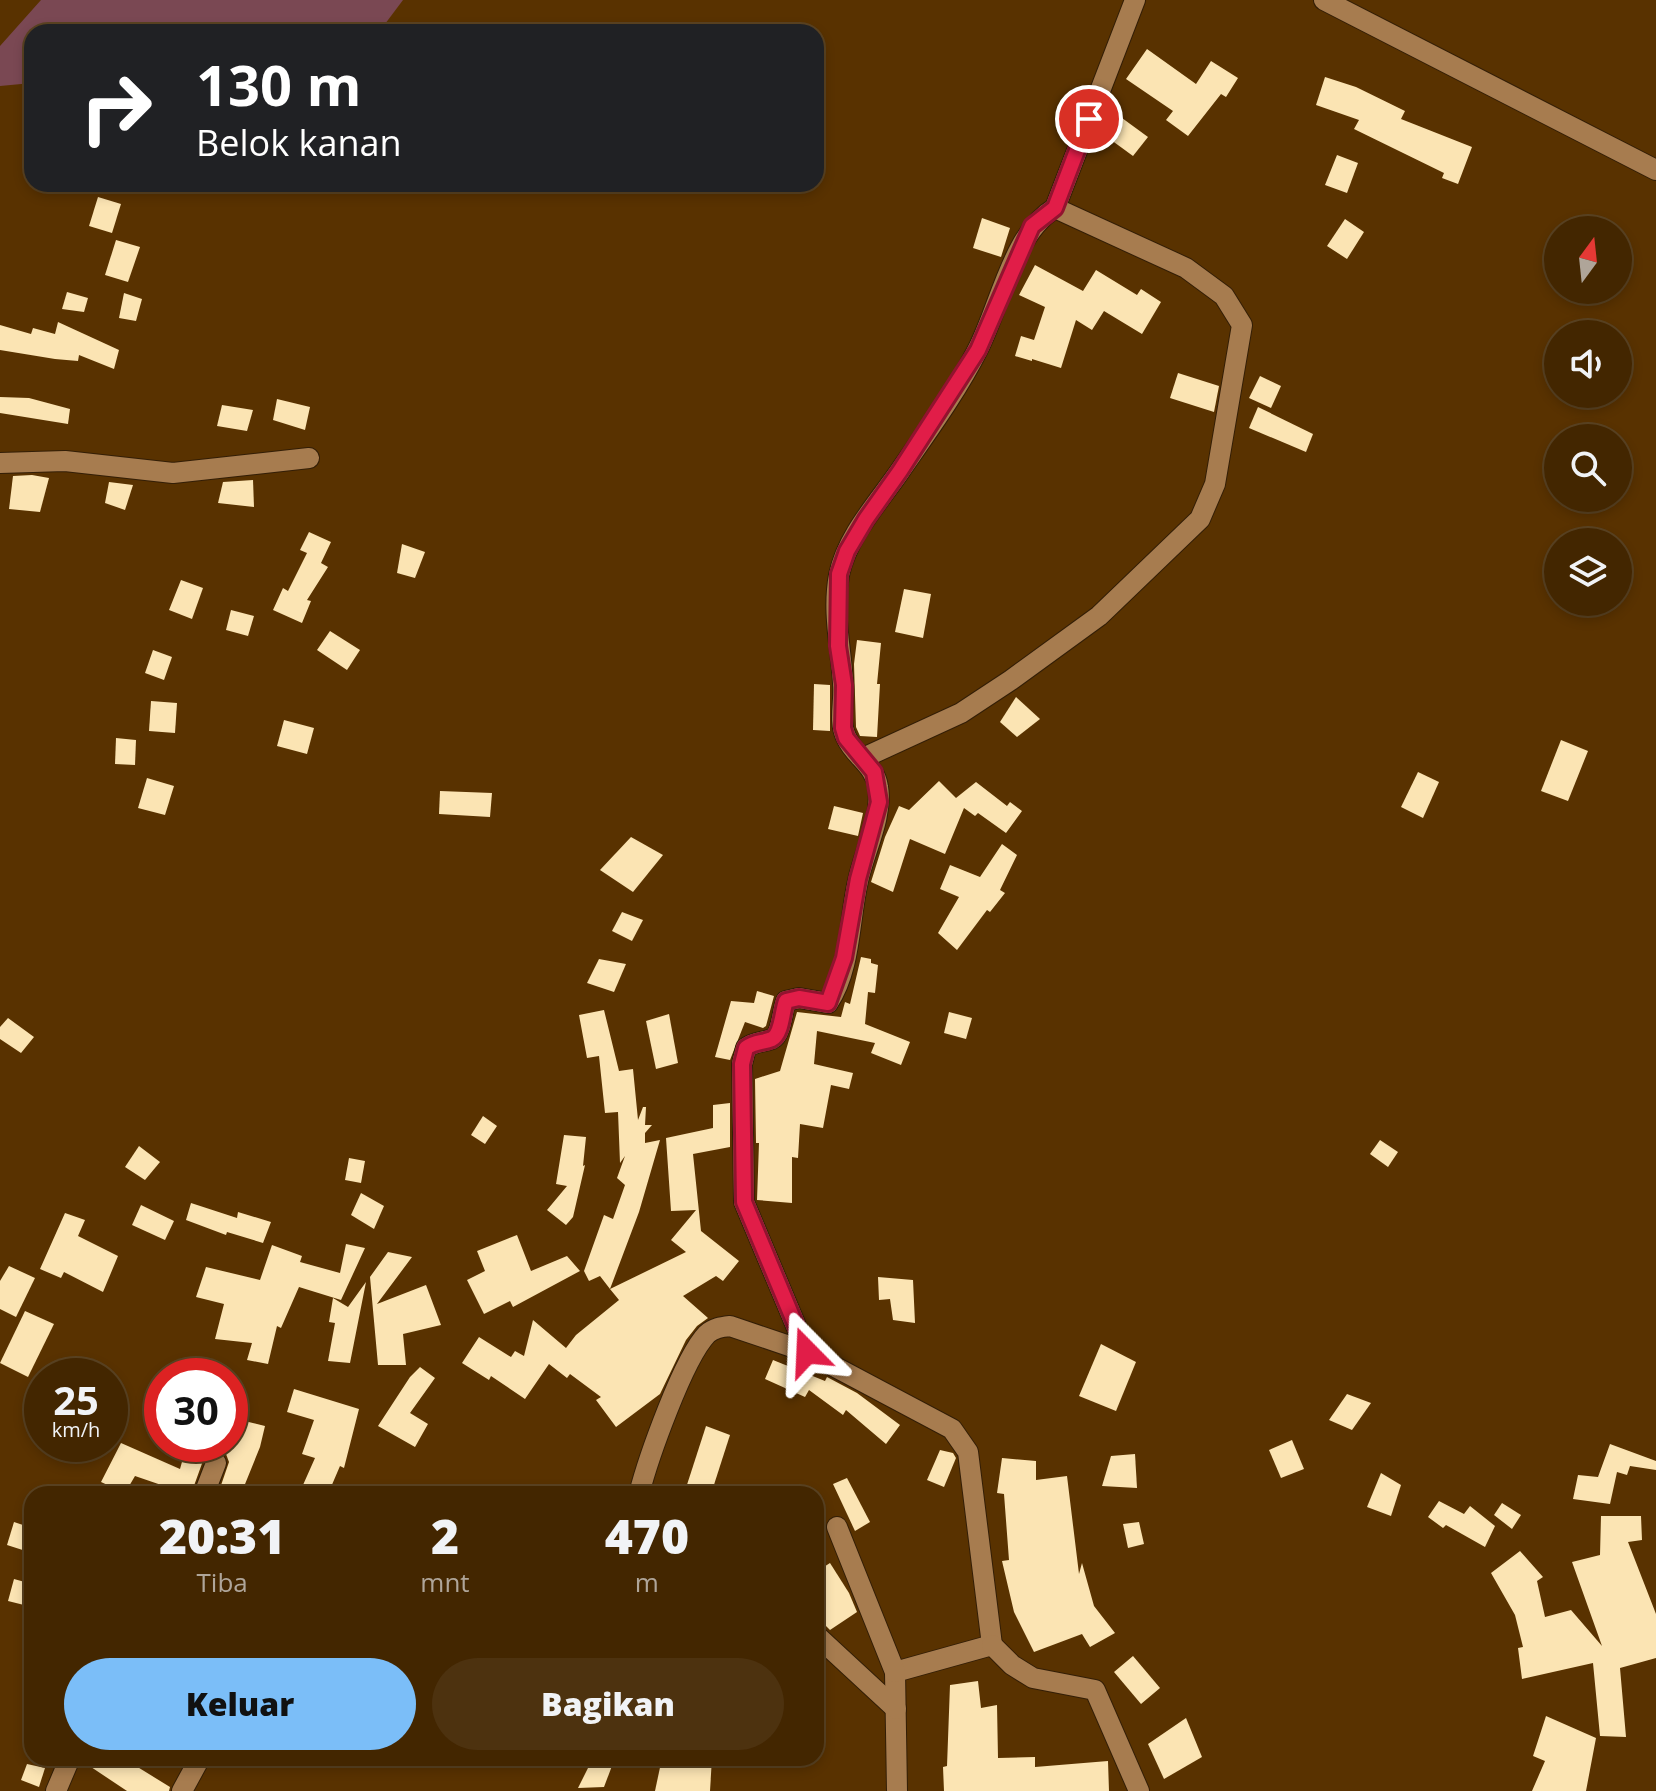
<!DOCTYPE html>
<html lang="id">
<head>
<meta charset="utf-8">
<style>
  :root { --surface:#432600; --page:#4d320f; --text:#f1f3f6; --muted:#afa599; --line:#5b4322; --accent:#7bbef8 }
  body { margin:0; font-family:"Open Sans",sans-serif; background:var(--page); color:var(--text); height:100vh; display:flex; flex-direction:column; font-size:30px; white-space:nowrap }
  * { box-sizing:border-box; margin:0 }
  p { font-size:26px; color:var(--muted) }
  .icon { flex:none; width:44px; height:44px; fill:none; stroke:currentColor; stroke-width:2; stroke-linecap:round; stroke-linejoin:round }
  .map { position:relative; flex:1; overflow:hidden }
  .panel { position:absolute; left:24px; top:1486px; width:800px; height:280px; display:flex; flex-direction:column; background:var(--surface); border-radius:24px; box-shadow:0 4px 12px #0003,0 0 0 2px var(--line) }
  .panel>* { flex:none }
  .banner { position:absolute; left:24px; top:24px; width:800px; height:168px; border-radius:24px; box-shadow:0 4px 12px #0003,0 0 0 2px var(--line); background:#202124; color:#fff; overflow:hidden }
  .needle { width:52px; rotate:15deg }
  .controls { position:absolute; left:1544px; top:216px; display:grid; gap:16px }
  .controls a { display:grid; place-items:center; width:88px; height:88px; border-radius:50%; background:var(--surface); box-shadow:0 4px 12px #0003,0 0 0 2px var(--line); font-size:40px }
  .speed { position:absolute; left:24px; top:1358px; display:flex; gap:16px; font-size:40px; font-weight:700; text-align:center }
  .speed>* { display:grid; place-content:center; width:104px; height:104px; border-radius:50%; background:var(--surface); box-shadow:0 4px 12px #0003,0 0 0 2px var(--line); line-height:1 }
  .speed small { font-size:20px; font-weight:400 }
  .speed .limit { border:12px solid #d22; background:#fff; color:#111 }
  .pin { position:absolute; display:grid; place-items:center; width:68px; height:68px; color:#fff; margin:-34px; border:4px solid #fff; border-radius:50%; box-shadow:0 2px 8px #0007 }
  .me { position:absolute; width:88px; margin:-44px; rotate:339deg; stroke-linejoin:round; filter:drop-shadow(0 0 6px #0008) }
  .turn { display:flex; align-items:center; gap:28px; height:168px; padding:0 40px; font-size:36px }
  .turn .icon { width:104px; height:104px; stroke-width:2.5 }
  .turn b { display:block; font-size:56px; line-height:68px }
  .eta { display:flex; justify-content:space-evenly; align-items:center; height:136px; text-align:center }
  .eta b { font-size:48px; font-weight:800; line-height:56px }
  .primary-button { display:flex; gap:16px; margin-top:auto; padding:16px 40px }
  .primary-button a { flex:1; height:92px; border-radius:48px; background:var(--accent); color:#111; font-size:32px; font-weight:800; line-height:92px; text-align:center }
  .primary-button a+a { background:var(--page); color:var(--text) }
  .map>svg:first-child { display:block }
  .green { fill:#7a4853 }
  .building { fill:#fbe4b3 }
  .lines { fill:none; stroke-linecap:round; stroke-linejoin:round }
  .minor-casing { stroke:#331e06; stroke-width:22 }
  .minor { stroke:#a77c4f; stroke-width:20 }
  .route-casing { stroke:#92132f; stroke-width:20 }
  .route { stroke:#e11d48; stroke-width:14 }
</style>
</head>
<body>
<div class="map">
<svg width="1656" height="1791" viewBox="0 0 1656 1791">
  <rect width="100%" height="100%" fill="#593200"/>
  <!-- green -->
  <path class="green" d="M41 0H403L379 32H32V83L0 86V46Z"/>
  <!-- building -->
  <g class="building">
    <path d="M1147 49 1196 84 1211 61 1238 78 1226 97 1221 94 1188 136 1166 120 1173 111 1126 79Z"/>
    <path d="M1325 77 1356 87 1405 111 1401 119 1472 147 1458 184 1442 178 1444 173 1354 129 1359 120 1316 105Z"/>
    <path d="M1122 118 1148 137 1133 156 1107 137Z"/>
    <path d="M1337 155 1358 163 1347 193 1325 185Z"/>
    <path d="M98 197 121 204 112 233 89 226Z"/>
    <path d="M982 218 1010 228 1001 257 973 248Z"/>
    <path d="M1345 219 1364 232 1347 259 1327 246Z"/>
    <path d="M116 240 140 247 128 282 105 275Z"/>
    <path d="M1035 265 1083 291 1096 270 1137 295 1141 289 1161 302 1142 334 1104 311 1092 330 1076 320 1061 368 1032 359V361L1015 356 1021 336 1034 340 1045 307 1019 295Z"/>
    <path d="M67 292 88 298 84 312 62 309Z"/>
    <path d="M124 293 142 299 136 321 119 318Z"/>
    <path d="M58 322 119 350 114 369 79 355 78 361 55 359 0 350V325L31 334 33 328 55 334Z"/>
    <path d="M1178 373 1219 386 1214 412 1170 398Z"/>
    <path d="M1260 376 1281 386 1271 408 1249 398Z"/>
    <path d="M0 397 29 398 70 409 68 424 0 413Z"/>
    <path d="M277 399 310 407 305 430 273 420Z"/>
    <path d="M222 405 253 410 247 431 217 426Z"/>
    <path d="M1258 407 1313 434 1306 452 1249 428Z"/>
    <path d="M32 475 49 478 40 512 9 509 13 476Z"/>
    <path d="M253 480 254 507 218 503 223 482Z"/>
    <path d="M109 482 133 485 125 510 105 503Z"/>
    <path d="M309 532 331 542 321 563 328 567 307 600 311 601 302 623 273 610 283 588 288 591 307 553 300 550Z"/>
    <path d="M402 544 425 552 415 578 397 573Z"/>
    <path d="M181 580 203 588 192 619 169 610Z"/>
    <path d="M904 589 931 594 923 638 895 632Z"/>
    <path d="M231 610 254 616 248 636 226 630Z"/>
    <path d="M330 631 360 650 347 670 317 650Z"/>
    <path d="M857 640 881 643 877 684H880L877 737 860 736 856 727 854 664Z"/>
    <path d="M153 650 172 657 164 680 145 673Z"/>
    <path d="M814 684 830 685V731L813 730Z"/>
    <path d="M1016 697 1040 719 1017 737 1000 722Z"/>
    <path d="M151 701 177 703 175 733 149 731Z"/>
    <path d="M284 720 314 728 307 754 277 746Z"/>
    <path d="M116 738 136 740 135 765 115 764Z"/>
    <path d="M1561 740 1588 751 1568 801 1541 791Z"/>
    <path d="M1418 772 1439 782 1423 818 1401 807Z"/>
    <path d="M147 778 174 786 165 815 138 808Z"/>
    <path d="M939 781 956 798 976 782 1007 806 1010 802 1022 811 1006 833 978 813 975 816 964 808 945 854 910 839 893 892 871 882 885 837 899 806 909 810Z"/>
    <path d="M440 791 492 793 490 817 439 814Z"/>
    <path d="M834 806 863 813 858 836 828 829Z"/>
    <path d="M631 837 663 855 633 892 600 870Z"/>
    <path d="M1002 844 1017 855 1000 890 1005 893 990 912 987 910 957 950 938 933 959 897 940 889 950 865 980 877Z"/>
    <path d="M622 912 643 920 632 941 612 931Z"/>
    <path d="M861 957 871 959V963L878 965 875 993 868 992 865 1024 910 1042 901 1065 871 1053 875 1043 817 1031 814 1064 853 1073 849 1089 831 1085 823 1128 800 1124 798 1158 792 1157V1203L757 1200 759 1143H756L755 1079 780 1071 797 1012 841 1017 845 1002 850 1004Z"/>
    <path d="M599 959 626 964 614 992 587 983Z"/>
    <path d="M757 991 774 996 766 1026 763 1028 745 1022 730 1060 715 1057 731 1001 754 1003Z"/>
    <path d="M604 1010 619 1071 633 1069 638 1120 643 1107H646L645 1125H652L645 1133V1143L660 1140 639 1212 610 1289 600 1276 589 1281 584 1271 604 1215 613 1219 625 1185 617 1178 625 1156 620 1163 618 1112 605 1113 599 1056 587 1058 579 1015Z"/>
    <path d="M949 1012 972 1018 966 1039 944 1033Z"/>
    <path d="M669 1014 678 1063 656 1069 646 1021Z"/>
    <path d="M8 1018 34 1037 21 1053 0 1039V1027Z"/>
    <path d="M730 1103V1147L693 1154 701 1231 739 1261 723 1281 716 1276 683 1296 708 1318 697 1326 686 1340 660 1394 616 1427 596 1400 601 1397 570 1374 567 1378 549 1364 525 1399 491 1376 489 1380 462 1363 479 1337 511 1357 515 1351 524 1356 533 1320 566 1348 576 1335 619 1300 610 1289 686 1252 671 1240 696 1210 671 1211 666 1138 713 1128V1105Z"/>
    <path d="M483 1116 497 1126 485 1144 471 1135Z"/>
    <path d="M564 1135 586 1137 583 1166 585 1165 573 1217 566 1225 547 1210 567 1186 556 1184Z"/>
    <path d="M1380 1140 1398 1152 1388 1167 1370 1154Z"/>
    <path d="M139 1146 160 1162 145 1180 125 1167Z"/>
    <path d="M349 1158 365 1161 361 1183 345 1180Z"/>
    <path d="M361 1193 384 1206 374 1229 351 1215Z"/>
    <path d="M191 1203 237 1218 238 1212 271 1222 263 1243 227 1232 226 1235 186 1220Z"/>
    <path d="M141 1205 174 1221 165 1240 132 1225Z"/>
    <path d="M65 1213 85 1220 78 1236 118 1256 103 1292 64 1272 61 1278 40 1269Z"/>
    <path d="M517 1235 531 1271 567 1256 580 1271 513 1307 510 1301 484 1314 467 1280 485 1271 477 1251Z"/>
    <path d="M346 1244 365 1248 341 1300 299 1287 281 1328 277 1326 268 1364 247 1360 252 1343 215 1339 224 1304 196 1297 206 1267 260 1280 272 1245 302 1256 300 1262 340 1273Z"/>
    <path d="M388 1252 412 1257 377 1304 426 1285 441 1325 403 1334 406 1365H378L370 1277Z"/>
    <path d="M9 1266 35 1278 16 1317 0 1309V1281Z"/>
    <path d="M878 1277 913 1280 915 1323 893 1320 890 1299 879 1300Z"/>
    <path d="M366 1282 350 1363 328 1361 335 1323 329 1322 333 1298 348 1307Z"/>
    <path d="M25 1311 54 1324 28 1377 0 1363Z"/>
    <path d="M1101 1344 1136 1362 1116 1411 1079 1396Z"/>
    <path d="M773 1360 825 1381 827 1377 857 1393 900 1425 886 1444 846 1410 843 1415 809 1390 805 1397 765 1379Z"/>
    <path d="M420 1367 435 1378 410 1413 428 1424 415 1447 378 1426 410 1377Z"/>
    <path d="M294 1389 359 1409 344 1468 340 1466 328 1494H299L315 1458 302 1454 314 1420 287 1412Z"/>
    <path d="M1347 1394 1371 1403 1352 1430 1329 1420Z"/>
    <path d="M236 1419 265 1426 260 1447 241 1494H218L229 1462 226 1454 215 1450 204 1458 191 1494H168L170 1488 135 1476 125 1493 101 1482 121 1443 180 1469 187 1444H230Z"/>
    <path d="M706 1426 730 1435 711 1494H684Z"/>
    <path d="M1292 1440 1304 1469 1281 1478 1269 1450Z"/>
    <path d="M1610 1444 1656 1461V1470L1630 1466 1627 1475 1617 1472 1610 1504 1573 1499 1578 1475 1598 1477Z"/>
    <path d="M940 1450 953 1453 956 1458 944 1487 927 1480Z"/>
    <path d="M1135 1454 1137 1488 1102 1486 1111 1456Z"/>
    <path d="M1002 1458 1036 1461V1480L1067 1476 1079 1574 1082 1563 1094 1606 1115 1633 1090 1647 1082 1634 1034 1652 1014 1612 1002 1561 1009 1560 1004 1494 997 1493Z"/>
    <path d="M1381 1473 1401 1485 1391 1516 1367 1507Z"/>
    <path d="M847 1478 870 1522 855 1531 833 1484Z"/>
    <path d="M1439 1501 1464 1514 1470 1506 1495 1526 1485 1547 1446 1525 1443 1528 1428 1517Z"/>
    <path d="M1502 1503 1521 1515 1512 1529 1494 1515Z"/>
    <path d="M1601 1516H1641L1642 1540 1628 1542 1656 1614V1658L1620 1668 1626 1737 1600 1736 1593 1663 1522 1679 1518 1648 1523 1647 1515 1615 1491 1573 1520 1551 1543 1577 1537 1581 1545 1617 1571 1610 1602 1646 1572 1562 1600 1555Z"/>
    <path d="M14 1522 32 1528V1553L7 1545Z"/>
    <path d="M1139 1522 1144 1544 1128 1548 1123 1524Z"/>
    <path d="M830 1563 849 1593 857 1612 830 1630 816 1616V1572Z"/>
    <path d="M14 1579 32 1584V1607L8 1601Z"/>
    <path d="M1133 1656 1160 1688 1141 1704 1114 1672Z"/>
    <path d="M978 1681 981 1708 997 1705 998 1758 1035 1757V1767L1108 1761 1109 1791H944L943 1767 947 1766 950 1685Z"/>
    <path d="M1546 1716 1596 1738 1586 1791H1532L1545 1761 1533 1756Z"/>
    <path d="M1186 1718 1202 1757 1164 1779 1148 1744Z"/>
    <path d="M83 1758H123L170 1787 169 1791H127L82 1761Z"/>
    <path d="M593 1758H615L604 1787 578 1788Z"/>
    <path d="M662 1758H712L710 1791H655Z"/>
    <path d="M27 1764 45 1768 39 1787 21 1780Z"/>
  </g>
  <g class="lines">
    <!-- minor casing -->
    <g class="minor-casing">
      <g id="minor">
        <path d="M1324 0 1656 170"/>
        <path d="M0 463 65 461 173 473 309 458"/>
        <path d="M863 758 961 713 1011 680 1099 616 1200 519 1215 484 1242 325 1224 296 1186 268 1055 208 1135 0"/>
        <path d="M807 1352 744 1202 742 1064 746 1048C755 1041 762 1043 772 1039 782 1034 782 1011 786 1001L799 998 828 1003C851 969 849 920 858 881 864 852 883 817 878 787 875 765 854 756 846 737 838 721 845 700 843 683 841 647 832 612 839 575 847 536 878 503 900 471 927 432 957 391 978 349 1000 306 1013 233 1055 208"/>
        <path d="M204 1494 216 1463"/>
        <path d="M639 1494C648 1459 683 1359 707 1334 714 1328 721 1327 730 1326L807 1352 952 1429 968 1452 992 1645 895 1672 897 1791"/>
        <path d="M837 1527 895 1672"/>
        <path d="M816 1635 896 1709"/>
        <path d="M992 1645 1012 1665 1033 1678 1095 1690 1139 1791"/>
        <path d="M56 1791 70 1758"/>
        <path d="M182 1791 200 1758"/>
      </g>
    </g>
    <!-- minor -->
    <use href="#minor" class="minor"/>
  </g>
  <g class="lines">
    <!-- route casing -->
    <g class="route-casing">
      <path id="route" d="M807 1352 744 1202 742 1064 746 1048C755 1041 763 1043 772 1039 782 1034 782 1011 786 1001L799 998 828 1003 844 958 858 879 879 802 874 772 846 738 843 728 844 685 838 646 839 574 847 551 866 519 900 471 978 350 1032 226 1055 208 1089 119"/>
    </g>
    <!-- route -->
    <use href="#route" class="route"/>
  </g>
</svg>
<div class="controls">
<a><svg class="needle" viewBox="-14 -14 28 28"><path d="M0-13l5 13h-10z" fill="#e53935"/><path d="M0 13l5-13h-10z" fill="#afa599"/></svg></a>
<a><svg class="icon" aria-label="sound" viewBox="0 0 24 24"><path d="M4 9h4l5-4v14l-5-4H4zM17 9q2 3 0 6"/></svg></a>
<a><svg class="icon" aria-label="search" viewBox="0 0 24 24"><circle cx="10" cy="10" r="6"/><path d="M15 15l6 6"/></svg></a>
<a><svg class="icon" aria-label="layers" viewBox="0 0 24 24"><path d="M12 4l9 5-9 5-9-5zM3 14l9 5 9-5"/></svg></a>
</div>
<div class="speed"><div>25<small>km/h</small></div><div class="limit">30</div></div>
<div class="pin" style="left:1089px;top:119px;background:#d93025"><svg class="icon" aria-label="arrive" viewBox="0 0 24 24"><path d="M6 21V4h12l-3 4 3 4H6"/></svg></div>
<svg class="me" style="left:807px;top:1352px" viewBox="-20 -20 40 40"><path d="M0-17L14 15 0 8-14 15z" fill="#e11d48" stroke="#fff" stroke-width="4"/></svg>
<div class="banner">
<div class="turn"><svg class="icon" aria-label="right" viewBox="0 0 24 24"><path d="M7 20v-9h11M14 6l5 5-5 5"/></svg><div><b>130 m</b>Belok kanan</div></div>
</div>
<section class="panel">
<div class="eta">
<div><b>20:31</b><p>Tiba</p></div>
<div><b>2</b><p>mnt</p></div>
<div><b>470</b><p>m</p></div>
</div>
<div class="primary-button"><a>Keluar</a><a>Bagikan</a></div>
</section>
</div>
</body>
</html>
